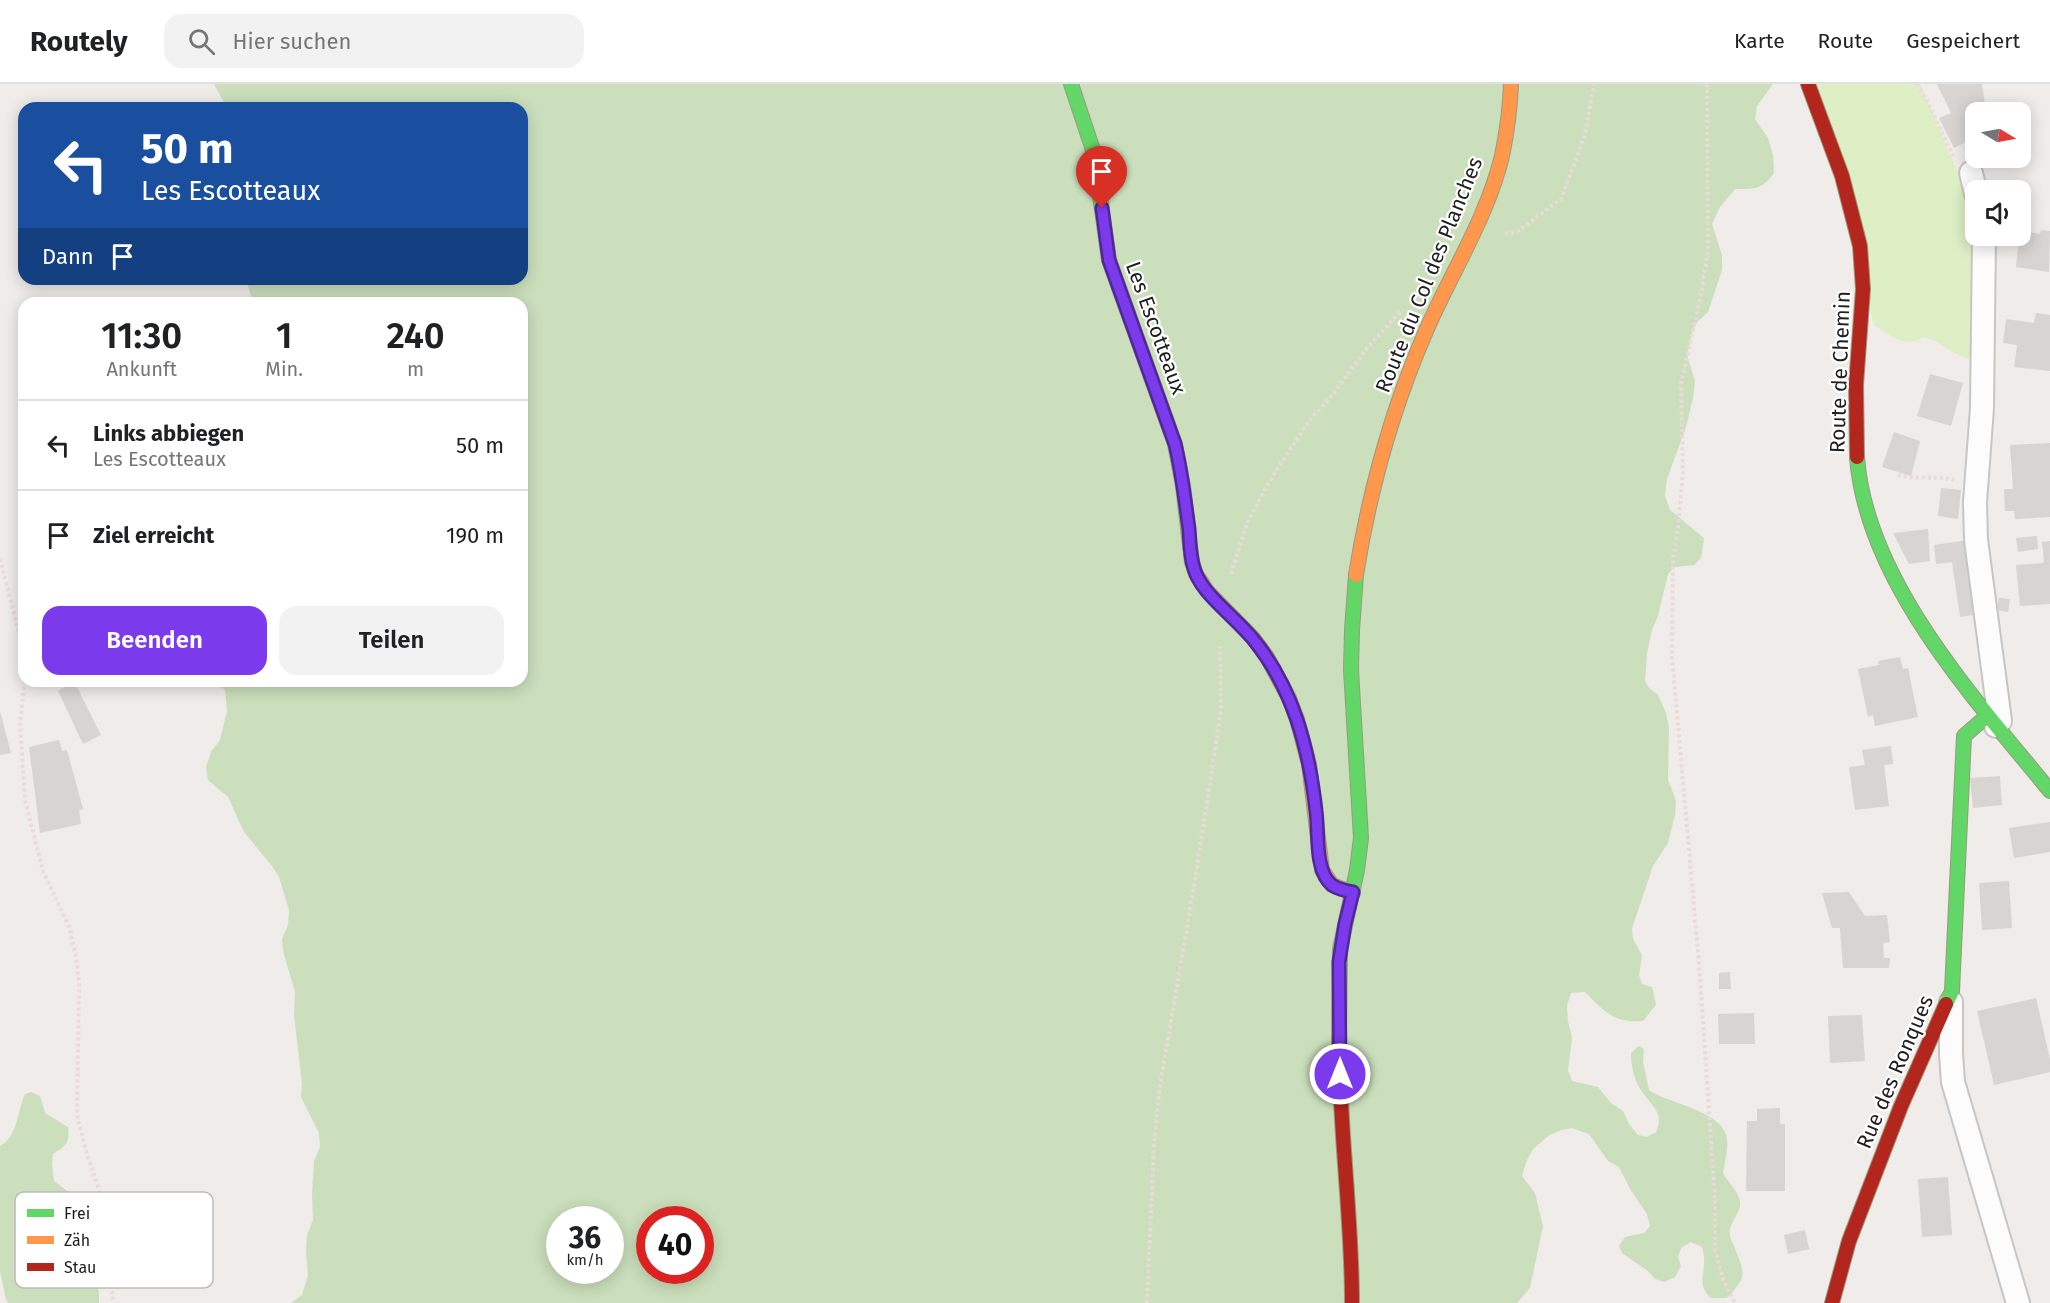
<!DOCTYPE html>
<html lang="de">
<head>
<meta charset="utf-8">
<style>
  :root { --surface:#fff; --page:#f2f2f2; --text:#202124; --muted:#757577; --line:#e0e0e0; --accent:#7c3aed }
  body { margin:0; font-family:"Fira Sans",sans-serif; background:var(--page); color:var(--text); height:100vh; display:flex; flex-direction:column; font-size:22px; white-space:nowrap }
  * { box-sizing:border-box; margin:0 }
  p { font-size:20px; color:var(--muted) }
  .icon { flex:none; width:33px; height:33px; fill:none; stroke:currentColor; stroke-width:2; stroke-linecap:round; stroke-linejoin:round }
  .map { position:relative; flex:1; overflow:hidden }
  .panel { position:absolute; left:18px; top:213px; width:510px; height:390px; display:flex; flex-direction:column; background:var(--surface); border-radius:18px; box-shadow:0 3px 15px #0003 }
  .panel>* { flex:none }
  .guide { position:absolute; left:18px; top:18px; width:510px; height:183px; border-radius:18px; box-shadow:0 3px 15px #0003; background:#1a4fa0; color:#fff; overflow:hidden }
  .needle { width:39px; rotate:100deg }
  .fabs { position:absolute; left:1965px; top:18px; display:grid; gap:12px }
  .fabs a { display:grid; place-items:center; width:66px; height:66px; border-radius:12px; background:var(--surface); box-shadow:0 3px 15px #0003; font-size:30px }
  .speed { position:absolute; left:546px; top:1122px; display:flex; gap:12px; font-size:30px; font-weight:700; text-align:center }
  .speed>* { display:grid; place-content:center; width:78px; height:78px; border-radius:50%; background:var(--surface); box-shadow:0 3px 15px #0003; line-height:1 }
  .speed small { font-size:15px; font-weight:400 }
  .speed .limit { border:9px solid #d22; background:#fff; color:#111 }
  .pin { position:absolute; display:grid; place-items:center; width:51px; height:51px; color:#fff; margin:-62px -26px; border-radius:50% 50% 50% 0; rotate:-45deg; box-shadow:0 0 6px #0007 }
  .pin .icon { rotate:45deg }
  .me { position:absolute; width:66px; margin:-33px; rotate:0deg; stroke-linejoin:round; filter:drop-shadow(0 0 4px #0008) }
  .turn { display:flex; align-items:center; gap:21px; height:126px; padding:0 24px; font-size:27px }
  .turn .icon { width:78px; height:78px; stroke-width:2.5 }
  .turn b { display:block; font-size:42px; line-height:51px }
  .then { display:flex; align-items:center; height:57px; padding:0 24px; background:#0003; gap:12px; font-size:22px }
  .eta { display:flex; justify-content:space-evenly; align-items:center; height:102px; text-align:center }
  .eta b { font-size:36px; font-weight:600; line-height:42px }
  .button { display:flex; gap:12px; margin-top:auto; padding:12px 24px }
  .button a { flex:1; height:69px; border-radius:18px; background:var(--accent); color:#fff; font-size:24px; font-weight:600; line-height:69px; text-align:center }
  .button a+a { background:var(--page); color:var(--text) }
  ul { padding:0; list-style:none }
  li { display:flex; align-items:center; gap:18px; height:90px; padding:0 24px; border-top:2px solid var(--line) }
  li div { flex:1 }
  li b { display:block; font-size:22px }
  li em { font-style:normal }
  header { display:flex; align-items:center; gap:36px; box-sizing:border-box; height:84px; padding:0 30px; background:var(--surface); border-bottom:2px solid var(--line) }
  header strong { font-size:28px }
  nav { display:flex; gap:33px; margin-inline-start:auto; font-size:21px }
  .search { width:420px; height:54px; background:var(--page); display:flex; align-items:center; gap:15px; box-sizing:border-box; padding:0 21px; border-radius:18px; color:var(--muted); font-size:22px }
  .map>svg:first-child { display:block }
  .grass { fill:#deeec5 }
  .forest { fill:#cbdfbc; fill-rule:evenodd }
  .building { fill:#d7d4d1 }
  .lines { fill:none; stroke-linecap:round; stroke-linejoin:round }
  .street-casing { stroke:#c7c6c5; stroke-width:26 }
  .fast-casing { stroke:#9a9a7f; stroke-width:16 }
  .slow-casing { stroke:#9a9a7f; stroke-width:16 }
  .jam-casing { stroke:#9a9a7f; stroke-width:16 }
  .path { stroke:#ecdad9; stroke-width:4; stroke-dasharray:3 3; stroke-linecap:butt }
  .street { stroke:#fdfcfc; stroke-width:22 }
  .fast { stroke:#63d668; stroke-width:14 }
  .slow { stroke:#ff974d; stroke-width:14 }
  .jam { stroke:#b3261e; stroke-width:14 }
  .route-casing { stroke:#51269a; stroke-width:15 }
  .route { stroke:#7c3aed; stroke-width:10 }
  .labels { text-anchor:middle; stroke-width:4.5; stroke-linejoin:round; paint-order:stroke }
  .street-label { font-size:21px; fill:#202020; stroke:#fff }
  .key { fill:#fff; stroke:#bcbcbc; stroke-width:1.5 }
  .key-label { font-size:16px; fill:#202020 }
</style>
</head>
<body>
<header>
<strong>Routely</strong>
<div class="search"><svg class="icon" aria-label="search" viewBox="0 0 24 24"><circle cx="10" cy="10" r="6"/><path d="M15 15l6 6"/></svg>Hier suchen</div>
<nav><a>Karte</a><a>Route</a><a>Gespeichert</a></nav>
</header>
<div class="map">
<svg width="2050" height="1219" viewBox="0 0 2050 1219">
  <rect width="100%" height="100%" fill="#efece9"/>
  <!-- grass -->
  <path class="grass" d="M1817 0H1920L1967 111 1975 140V276C1955 274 1942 257 1924 253 1902 265 1892 252 1874 241Z"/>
  <!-- forest -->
  <g class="forest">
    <path d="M214 0H1773L1757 22 1755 35 1768 54 1773 71 1774 89C1762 106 1754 105 1735 105L1720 123 1712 140 1722 171V186L1708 228 1698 237 1693 245 1687 271 1695 297 1693 314 1686 343 1667 395 1665 411 1670 426 1704 454 1701 474 1694 481 1675 483 1668 490 1658 532 1652 546 1647 569 1645 597 1649 604 1658 611 1666 629 1669 644 1668 696 1676 716 1675 731 1668 759 1653 782 1632 844 1633 855 1642 871 1639 891 1642 900 1652 903 1656 921 1643 937C1613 939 1605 928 1585 908L1571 909 1567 921 1568 938 1572 954 1568 986 1572 997 1598 1003 1611 1019 1623 1027 1629 1040 1638 1051 1647 1053 1656 1048C1665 1028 1651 1022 1641 1006 1634 996 1631 981 1631 969L1639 962 1644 965 1643 978 1649 1006C1668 1020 1726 1027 1727 1056 1728 1067 1725 1078 1723 1089 1728 1098 1738 1107 1740 1117 1742 1130 1727 1139 1730 1152 1731 1157 1734 1161 1735 1165 1746 1191 1746 1194 1727 1214H1711C1698 1203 1704 1192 1704 1178 1705 1173 1703 1168 1702 1163L1691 1158 1681 1164 1678 1173 1681 1182 1675 1193 1664 1198 1655 1195 1648 1187 1622 1169 1619 1162 1625 1153 1644 1149 1650 1142 1647 1130 1630 1105 1619 1083 1608 1077 1589 1050 1572 1044 1561 1046 1548 1052 1533 1065 1526 1078 1522 1092 1535 1109 1543 1142 1530 1204 1517 1219H291L302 1211 308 1191 306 1168 307 1151 313 1136 312 1111 314 1077 320 1063 319 1049 301 1013 302 1000 294 931 295 908 283 867 282 855 288 841 289 826 279 793 272 782 244 748 228 713 208 696 206 683 211 668 220 656 227 627 225 606 215 597H522V219H253L246 195H522V24H227ZM560 1136H610V1186H560ZM650 1136H700V1186H650Z"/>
    <path d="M31 1008 40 1012 45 1029 68 1043C70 1059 66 1062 53 1070L52 1080 54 1097 83 1119 95 1167V1188L99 1208V1219H8L6 1215 0 1187V1062C18 1053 17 1027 25 1010Z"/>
  </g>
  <!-- building -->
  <g class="building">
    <path d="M1937 0H1982L1986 28H1976V53L1954 64 1939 34 1951 29Z"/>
    <path d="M2041 146 2050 147 2049 188 2016 183 2020 147 2040 150Z"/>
    <path d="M2036 229 2050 231V287L2014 283 2017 261 2003 259 2006 235 2034 239Z"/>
    <path d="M1930 290 1963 299 1951 342 1917 332Z"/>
    <path d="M1894 348 1920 357 1911 392 1882 383Z"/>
    <path d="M2050 359V433L2015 435 2014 427H2005L2004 405H2013L2010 361Z"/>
    <path d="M1941 404 1961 406 1958 435 1938 432Z"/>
    <path d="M1928 445 1930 477 1909 480 1893 449Z"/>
    <path d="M2037 452 2038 465 2018 468 2016 454Z"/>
    <path d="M1969 456 1979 530 1960 533 1952 478 1936 480 1934 461Z"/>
    <path d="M2050 457V520L2020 522 2016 481 2044 479 2042 458Z"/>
    <path d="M1999 514 2010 515 2008 528 1997 526Z"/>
    <path d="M1900 573 1903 585 1908 584 1918 633 1875 642 1873 631 1868 633 1858 585 1879 581 1878 577Z"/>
    <path d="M74 597 101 651 83 660 58 607Z"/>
    <path d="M0 627 11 669 0 671Z"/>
    <path d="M59 656 62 667 67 666 83 725 79 726 81 740 40 749 29 663Z"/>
    <path d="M1891 662 1893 680 1884 681 1889 722 1855 726 1849 683 1865 681 1862 666Z"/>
    <path d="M2000 692 2002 721 1973 724 1970 694Z"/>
    <path d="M2050 738V768L2014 774 2009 744Z"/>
    <path d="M2009 797 2012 844 1982 846 1979 799Z"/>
    <path d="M1849 808 1865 832 1887 831 1890 858 1883 859 1884 874H1890L1889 884H1843L1840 844H1832L1822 809Z"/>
    <path d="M1730 888 1731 905H1719V889Z"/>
    <path d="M2036 914 2050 975V988L1994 1001 1977 927Z"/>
    <path d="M1754 929 1755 960H1719L1718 930Z"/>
    <path d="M1862 931 1865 977 1830 979 1828 932Z"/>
    <path d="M1780 1024V1040H1785V1107H1746L1747 1037H1757V1025Z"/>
    <path d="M1948 1093 1952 1151 1922 1153 1918 1095Z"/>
    <path d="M1805 1146 1809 1165 1788 1170 1784 1151Z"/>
  </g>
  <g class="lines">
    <!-- street casing -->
    <g class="street-casing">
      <g id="street">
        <path d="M1971 89 1976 110"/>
        <path d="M1984 152 1982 324 1975 418 1976 456 2000 637 1996 642"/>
        <path d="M1951 918V970L1953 998 2018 1219"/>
      </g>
    </g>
    <!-- fast casing -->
    <g class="fast-casing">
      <g id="fast">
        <path d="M1071 0 1094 69 1109 176 1175 360 1183 402 1192 478"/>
        <path d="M1857 373C1866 497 1975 615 2050 707"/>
        <path d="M1946 920 1952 907 1964 652 1987 632"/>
        <path d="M1339 955 1340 865 1357 786 1361 754 1351 586 1352 546 1356 491"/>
      </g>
    </g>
    <!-- slow casing -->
    <g class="slow-casing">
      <g id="slow">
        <path d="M1192 478 1196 490 1207 507 1253 554 1267 573 1289 614 1297 635 1309 680 1322 786 1332 801 1353 809"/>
        <path d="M1356 491C1369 409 1393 323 1426 247 1451 189 1487 134 1502 72 1507 48 1510 25 1511 0"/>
      </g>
    </g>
    <!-- jam casing -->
    <g class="jam-casing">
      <g id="jam">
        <path d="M1808 0 1842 92 1860 162 1863 205 1856 301 1857 373"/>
        <path d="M1339 955C1339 1044 1352 1131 1352 1219"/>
        <path d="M1832 1219 1849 1157 1901 1022 1946 920"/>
      </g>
    </g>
    <!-- path -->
    <g class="path">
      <path d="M1707 0 1708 167 1701 211 1681 300 1683 391 1678 443 1673 475 1672 572 1699 880 1715 1115V1165L1723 1195 1735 1219"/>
      <path d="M1917 0 1928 19 1954 74"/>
      <path d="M1505 150 1517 148 1561 115 1585 51 1594 0"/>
      <path d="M1898 391C1916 396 1935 391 1954 396"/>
      <path d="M0 475 24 568"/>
      <path d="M1231 490 1247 439 1272 393 1309 337 1334 309 1367 264 1401 227"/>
      <path d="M25 597 20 639 25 716 43 787 70 845 76 873 79 897 77 1031 88 1074 103 1116 106 1132 113 1219"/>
      <path d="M1147 1219 1154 1061 1159 1008 1193 809 1221 626 1220 562"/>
    </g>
    <!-- street -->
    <use href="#street" class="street"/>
    <!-- fast -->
    <use href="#fast" class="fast"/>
    <!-- slow -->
    <use href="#slow" class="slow"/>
    <!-- jam -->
    <use href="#jam" class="jam"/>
  </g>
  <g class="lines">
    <!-- route casing -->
    <g class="route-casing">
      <path id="route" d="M1102 124 1109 176 1175 360C1182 388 1185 417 1189 445 1190 460 1190 476 1196 490 1205 512 1237 535 1253 555 1293 604 1309 664 1316 727 1319 747 1314 787 1332 801 1338 805 1346 807 1353 808L1345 840 1339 878 1340 990"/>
    </g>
    <!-- route -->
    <use href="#route" class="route"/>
  </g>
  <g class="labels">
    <!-- street labels -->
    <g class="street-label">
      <text transform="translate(1429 191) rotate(-68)" y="7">Route du Col des Planches</text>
      <text transform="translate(1156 244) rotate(70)" y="7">Les Escotteaux</text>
      <text transform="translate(1840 288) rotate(-88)" y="7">Route de Chemin</text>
      <text transform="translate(1895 988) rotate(-67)" y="7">Rue des Ronques</text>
    </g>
  </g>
  <!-- legend -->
  <rect x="15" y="1108" width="198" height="96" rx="9" class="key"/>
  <rect x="27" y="1125" width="27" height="8" fill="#63d668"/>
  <rect x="27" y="1152" width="27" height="8" fill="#ff974d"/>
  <rect x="27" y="1179" width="27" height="8" fill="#b3261e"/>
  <g class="key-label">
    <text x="64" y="1135">Frei</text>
    <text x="64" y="1162">Zäh</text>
    <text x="64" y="1189">Stau</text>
  </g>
</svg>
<div class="fabs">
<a><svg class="needle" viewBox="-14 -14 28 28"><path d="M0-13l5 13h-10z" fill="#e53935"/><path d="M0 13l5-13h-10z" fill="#757577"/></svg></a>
<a><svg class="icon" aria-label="sound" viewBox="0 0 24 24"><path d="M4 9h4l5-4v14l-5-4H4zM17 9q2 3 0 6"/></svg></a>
</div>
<div class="speed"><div>36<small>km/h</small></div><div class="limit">40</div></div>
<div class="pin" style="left:1102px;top:124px;background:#d93025"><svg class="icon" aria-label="arrive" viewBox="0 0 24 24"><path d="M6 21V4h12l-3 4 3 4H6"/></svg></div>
<svg class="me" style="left:1340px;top:990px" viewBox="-20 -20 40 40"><circle r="17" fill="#7c3aed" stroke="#fff" stroke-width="3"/><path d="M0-11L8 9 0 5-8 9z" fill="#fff"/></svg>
<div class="guide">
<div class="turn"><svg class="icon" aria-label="left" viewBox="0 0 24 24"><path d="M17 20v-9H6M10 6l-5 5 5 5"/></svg><div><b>50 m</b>Les Escotteaux</div></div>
<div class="then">Dann<svg class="icon" aria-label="arrive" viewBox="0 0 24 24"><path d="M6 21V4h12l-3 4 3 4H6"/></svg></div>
</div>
<section class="panel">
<div class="eta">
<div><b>11:30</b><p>Ankunft</p></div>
<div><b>1</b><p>Min.</p></div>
<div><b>240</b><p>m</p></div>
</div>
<ul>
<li><svg class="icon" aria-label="left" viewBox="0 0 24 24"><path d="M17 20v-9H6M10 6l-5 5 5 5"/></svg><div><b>Links abbiegen</b><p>Les Escotteaux</p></div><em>50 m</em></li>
<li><svg class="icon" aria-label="arrive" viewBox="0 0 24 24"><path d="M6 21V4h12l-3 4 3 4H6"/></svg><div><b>Ziel erreicht</b></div><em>190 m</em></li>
</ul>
<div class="button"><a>Beenden</a><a>Teilen</a></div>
</section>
</div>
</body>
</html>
